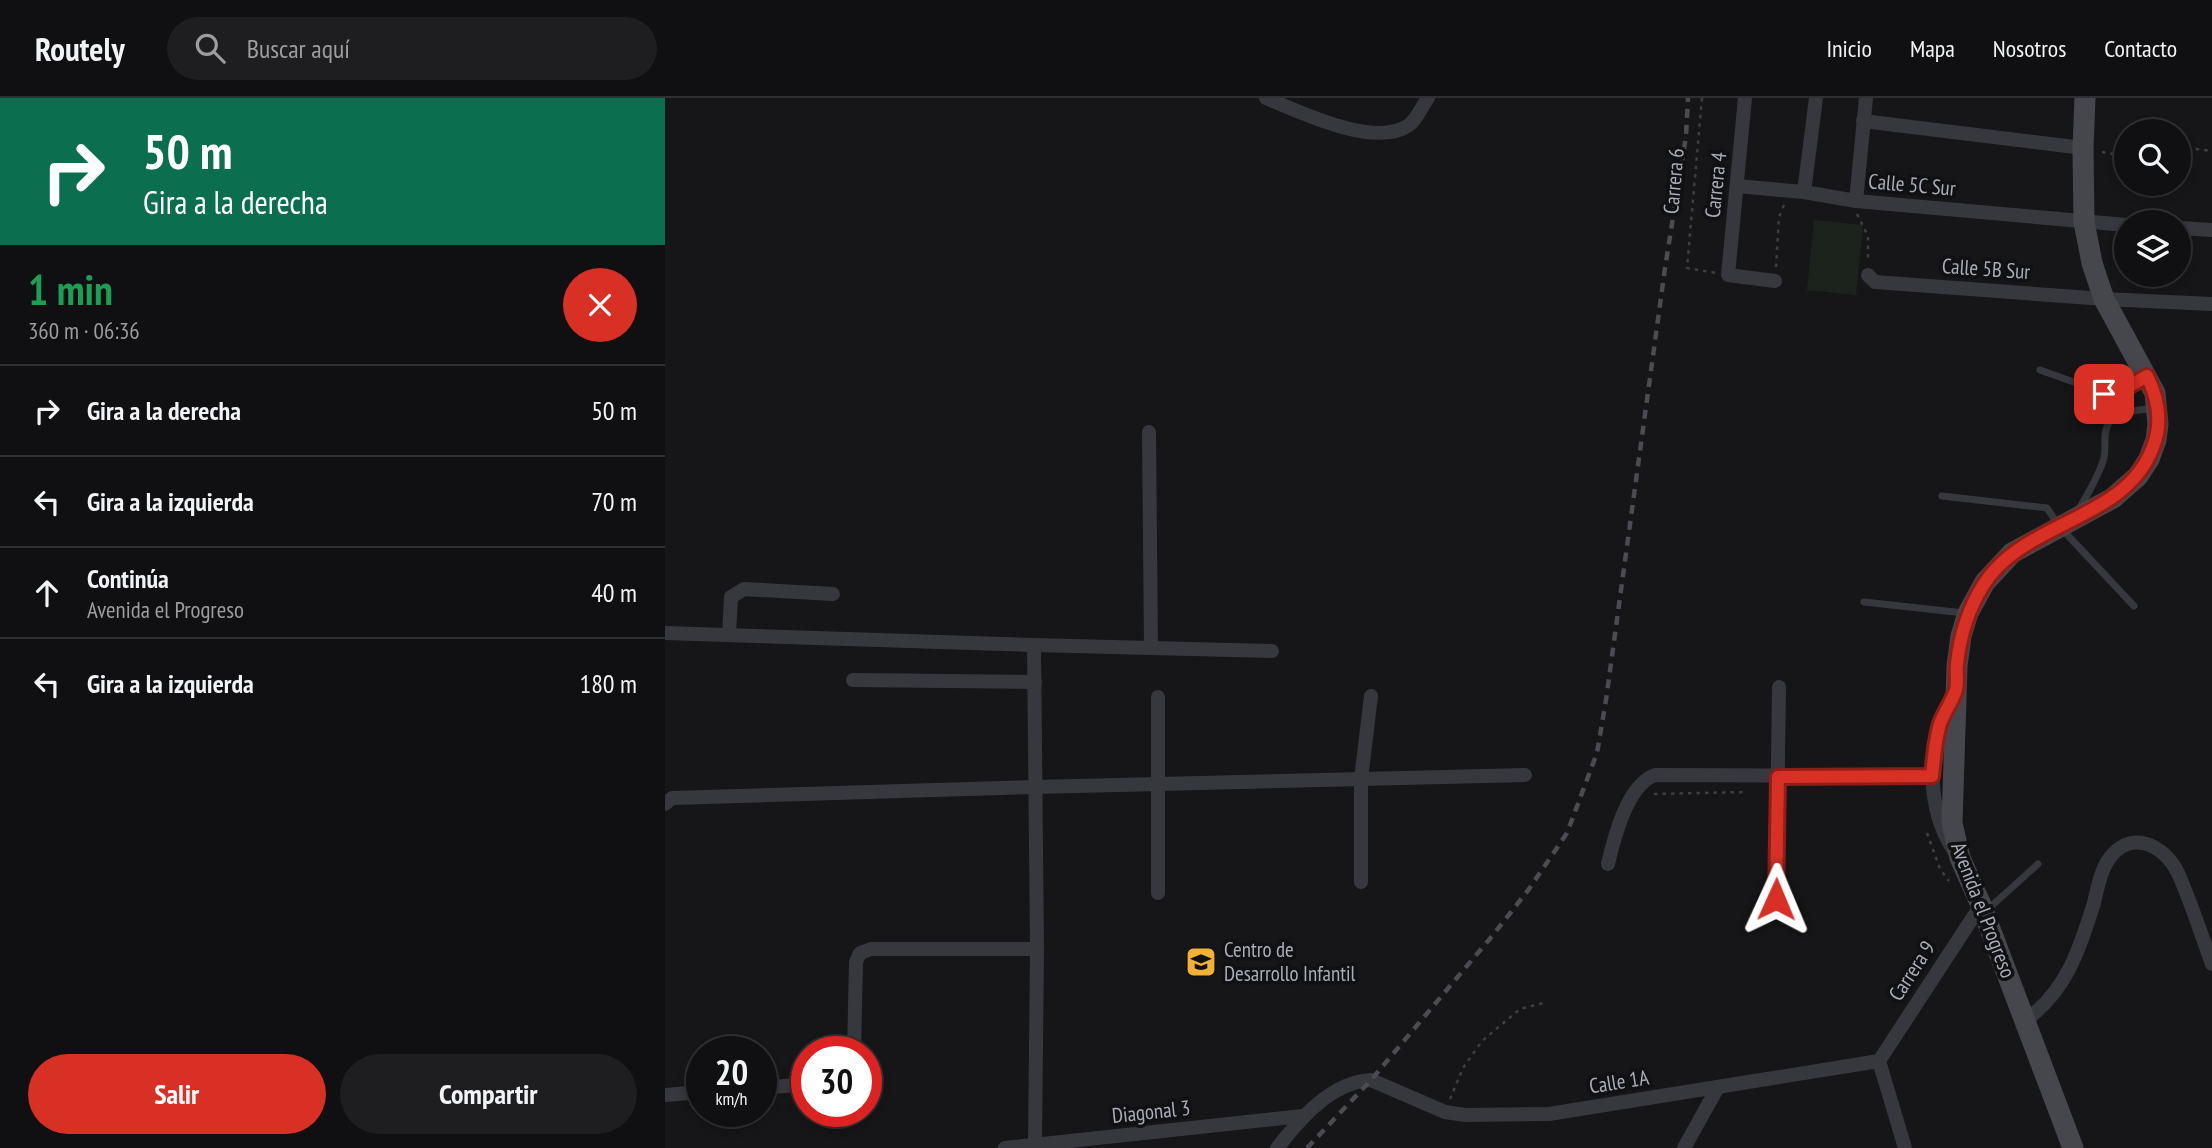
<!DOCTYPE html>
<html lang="es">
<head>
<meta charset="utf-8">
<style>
  :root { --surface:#101012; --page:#1e1e20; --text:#f1f3f6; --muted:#9c9d9f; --line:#303032; --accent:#d93025 }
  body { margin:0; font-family:"PT Sans Narrow",sans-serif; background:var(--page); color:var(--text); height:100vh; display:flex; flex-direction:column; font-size:26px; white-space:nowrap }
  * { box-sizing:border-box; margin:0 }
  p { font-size:23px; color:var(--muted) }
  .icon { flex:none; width:38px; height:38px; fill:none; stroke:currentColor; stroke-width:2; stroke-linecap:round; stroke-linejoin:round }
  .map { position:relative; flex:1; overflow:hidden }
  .side { display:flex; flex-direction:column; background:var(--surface); width:665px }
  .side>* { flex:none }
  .guide { background:#0b6e4f; color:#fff; overflow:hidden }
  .fabs { position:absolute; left:1449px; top:21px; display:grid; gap:14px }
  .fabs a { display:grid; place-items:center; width:77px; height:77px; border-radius:50%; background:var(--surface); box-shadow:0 4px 10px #0003,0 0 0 2px var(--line); font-size:35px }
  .speed { position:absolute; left:21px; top:938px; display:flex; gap:14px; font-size:35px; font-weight:700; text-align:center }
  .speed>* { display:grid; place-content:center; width:91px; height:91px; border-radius:50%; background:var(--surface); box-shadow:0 4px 10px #0003,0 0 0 2px var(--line); line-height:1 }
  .speed small { font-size:18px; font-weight:400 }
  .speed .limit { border:10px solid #d22; background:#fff; color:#111 }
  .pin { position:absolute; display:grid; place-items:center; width:60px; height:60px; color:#fff; margin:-30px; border-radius:14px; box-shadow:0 4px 10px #0006 }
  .me { position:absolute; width:77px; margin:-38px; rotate:1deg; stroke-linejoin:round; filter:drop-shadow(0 0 5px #0008) }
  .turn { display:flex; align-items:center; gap:24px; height:147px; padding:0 28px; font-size:32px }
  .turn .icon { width:91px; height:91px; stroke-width:2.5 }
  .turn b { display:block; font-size:49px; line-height:60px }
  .round { display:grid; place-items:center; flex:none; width:74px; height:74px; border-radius:37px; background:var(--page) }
  .head { display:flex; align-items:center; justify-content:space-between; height:119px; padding:0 28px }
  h1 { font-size:42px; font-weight:700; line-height:52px; color:#1e9e55 }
  .primary-button { display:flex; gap:14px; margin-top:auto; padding:14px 28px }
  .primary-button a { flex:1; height:80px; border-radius:42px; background:var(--accent); color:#fff; font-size:28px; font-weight:700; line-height:80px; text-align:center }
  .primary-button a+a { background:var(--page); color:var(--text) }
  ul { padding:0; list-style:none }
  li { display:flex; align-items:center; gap:21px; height:91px; padding:0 28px; border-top:2px solid var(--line) }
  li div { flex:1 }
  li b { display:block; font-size:26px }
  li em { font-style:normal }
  header { display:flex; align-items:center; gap:42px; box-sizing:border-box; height:98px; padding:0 35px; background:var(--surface); border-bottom:2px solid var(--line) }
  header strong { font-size:33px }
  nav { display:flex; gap:38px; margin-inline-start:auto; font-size:24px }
  .search { width:490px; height:63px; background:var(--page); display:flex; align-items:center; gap:18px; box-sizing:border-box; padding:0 24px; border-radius:38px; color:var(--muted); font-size:26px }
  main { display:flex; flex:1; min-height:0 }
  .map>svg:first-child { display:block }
  .green { fill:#1c231d }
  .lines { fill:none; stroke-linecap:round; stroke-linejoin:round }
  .path { stroke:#3d3f44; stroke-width:2.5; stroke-dasharray:3.5 5; stroke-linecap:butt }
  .service { stroke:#37383d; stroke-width:7 }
  .minor { stroke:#37383d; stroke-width:14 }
  .secondary { stroke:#45474d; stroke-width:21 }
  .rail { stroke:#4a4c52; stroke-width:4.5; stroke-dasharray:9 7; stroke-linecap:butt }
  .route-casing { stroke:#8d1f18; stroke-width:18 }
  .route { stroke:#d93025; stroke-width:12 }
  .labels { text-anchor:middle; stroke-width:7; stroke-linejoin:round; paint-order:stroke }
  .street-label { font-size:21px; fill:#a8adb8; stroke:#111113 }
  .poi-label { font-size:21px; fill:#a8adb8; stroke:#111113; text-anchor:start }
</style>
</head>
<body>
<header>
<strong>Routely</strong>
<div class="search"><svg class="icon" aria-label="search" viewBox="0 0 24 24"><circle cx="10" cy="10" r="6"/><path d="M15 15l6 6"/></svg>Buscar aquí</div>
<nav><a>Inicio</a><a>Mapa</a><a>Nosotros</a><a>Contacto</a></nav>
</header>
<main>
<section class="side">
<div class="guide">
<div class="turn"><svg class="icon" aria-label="right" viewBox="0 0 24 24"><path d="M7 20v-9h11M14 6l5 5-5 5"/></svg><div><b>50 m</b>Gira a la derecha</div></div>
</div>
<div class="head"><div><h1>1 min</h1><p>360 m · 06:36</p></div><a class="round" style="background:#d93025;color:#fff"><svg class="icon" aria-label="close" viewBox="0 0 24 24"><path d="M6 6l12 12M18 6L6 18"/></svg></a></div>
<ul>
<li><svg class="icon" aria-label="right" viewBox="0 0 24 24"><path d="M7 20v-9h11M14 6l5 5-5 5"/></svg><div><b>Gira a la derecha</b></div><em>50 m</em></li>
<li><svg class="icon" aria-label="left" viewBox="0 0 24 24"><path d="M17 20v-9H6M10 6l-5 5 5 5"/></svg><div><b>Gira a la izquierda</b></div><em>70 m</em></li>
<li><svg class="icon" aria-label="ahead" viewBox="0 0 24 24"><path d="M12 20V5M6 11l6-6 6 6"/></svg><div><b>Continúa</b><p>Avenida el Progreso</p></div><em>40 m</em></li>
<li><svg class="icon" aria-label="left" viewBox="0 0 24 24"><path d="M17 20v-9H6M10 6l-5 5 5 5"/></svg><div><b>Gira a la izquierda</b></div><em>180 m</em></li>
</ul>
<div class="primary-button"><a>Salir</a><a>Compartir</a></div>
</section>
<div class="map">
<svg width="1547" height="1050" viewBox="0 0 1547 1050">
  <rect width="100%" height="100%" fill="#161618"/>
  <!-- green -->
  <path class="green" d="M1149 122 1198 127 1191 197 1142 192Z"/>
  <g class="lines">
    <!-- path -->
    <g class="path">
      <path d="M1037 0 1022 170 1051 175"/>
      <path d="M1437 54 1461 58"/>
      <path d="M1514 54 1532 51 1547 53"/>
      <path d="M1192 116 1203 138V163"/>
      <path d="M1111 169 1114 119 1119 107"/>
      <path d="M989 696 1080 694"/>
      <path d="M1262 735 1275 771 1284 783"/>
      <path d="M785 1001 798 970 817 943 855 911 882 904"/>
    </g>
    <!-- service -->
    <g class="service">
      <path d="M1375 272 1445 297 1478 280"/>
      <path d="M1277 398 1382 410 1394 428 1469 508"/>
      <path d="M1414 411C1423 395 1434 378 1439 360 1442 346 1436 335 1446 322L1467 313 1489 310"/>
      <path d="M1199 504 1299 515"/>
      <path d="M1322 812 1373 766"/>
    </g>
    <!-- minor -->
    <g class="minor">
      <path d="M601 0C635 14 710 51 744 27 752 21 757 8 763 0"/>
      <path d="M1080 0 1063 177 1110 183"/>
      <path d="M1198 23 1418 50"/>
      <path d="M1072 88 1139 94 1191 103 1461 127"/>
      <path d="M1139 94 1151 0"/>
      <path d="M1191 103 1201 0"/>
      <path d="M1514 130 1547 132"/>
      <path d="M1203 177 1210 184 1439 201 1547 206"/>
      <path d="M0 535 369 547"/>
      <path d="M64 537 66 499 79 491 168 496"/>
      <path d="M486 550 607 553"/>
      <path d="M188 582 370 584"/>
      <path d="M1287 600C1283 608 1278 617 1275 625 1262 665 1265 719 1290 754"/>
      <path d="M0 706 7 700 370 689 860 677"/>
      <path d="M943 766C949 740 962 687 990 677L1267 678"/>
      <path d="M696 784V681L706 598"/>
      <path d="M493 795V599"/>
      <path d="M1111 801 1114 589"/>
      <path d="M372 851 369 547 486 550 484 334"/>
      <path d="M1359 923C1401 895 1415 850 1429 805 1432 792 1435 775 1442 764 1463 730 1498 745 1513 775 1526 804 1536 836 1547 866"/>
      <path d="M189 954 191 864 195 855 206 851H372L370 1046"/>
      <path d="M1214 963 1316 807"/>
      <path d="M1214 963 1240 1050"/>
      <path d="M96 990 142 986"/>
      <path d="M0 997 37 994"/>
      <path d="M340 1050 637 1018"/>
      <path d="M612 1050C635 1021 666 984 706 982L780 1014 800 1017 884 1016 1214 963"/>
      <path d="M1019 1050 1053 989"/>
    </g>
    <!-- secondary -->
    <path class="secondary" d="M1408 1050 1316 807 1295 760 1287 725 1292 568 1296 538 1303 515 1320 484 1347 455 1448 400 1473 378 1484 361 1491 342 1493 326 1490 295 1439 201 1427 165 1419 124 1418 50 1420 0"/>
    <!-- rail -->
    <path class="rail" d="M642 1050 706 982 828 837 864 791 902 735 932 655 941 602 1000 170 1021 38 1023 0"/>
  </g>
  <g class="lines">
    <!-- route casing -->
    <g class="route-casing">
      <path id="route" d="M1111 801 1113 679 1267 678C1269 661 1270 642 1275 626 1279 614 1287 604 1291 592 1293 584 1291 574 1292 566 1295 537 1303 511 1319 486 1360 422 1461 423 1488 349 1498 324 1493 300 1482 278L1451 296H1439"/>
    </g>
    <!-- route -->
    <use href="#route" class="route"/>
  </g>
  <!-- icons -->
  <defs>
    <g id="school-square" transform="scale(1.575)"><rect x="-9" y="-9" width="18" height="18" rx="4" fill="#f2b134" stroke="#111113"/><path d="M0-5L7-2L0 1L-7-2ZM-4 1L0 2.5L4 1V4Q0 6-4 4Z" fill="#111"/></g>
  </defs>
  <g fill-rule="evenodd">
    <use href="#school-square" x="536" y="864"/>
  </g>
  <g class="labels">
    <!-- street labels -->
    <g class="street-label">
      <text transform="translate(1009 83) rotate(-85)" y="7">Carrera 6</text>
      <text transform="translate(1051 87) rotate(-84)" y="7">Carrera 4</text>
      <text transform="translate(1247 87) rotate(5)" y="7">Calle 5C Sur</text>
      <text transform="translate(1321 171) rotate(4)" y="7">Calle 5B Sur</text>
      <text transform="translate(1318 812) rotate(69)" y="7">Avenida el Progreso</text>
      <text transform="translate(1247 873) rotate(-57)" y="7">Carrera 9</text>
      <text transform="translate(954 984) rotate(-9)" y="7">Calle 1A</text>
      <text transform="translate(486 1014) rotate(-6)" y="7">Diagonal 3</text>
    </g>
    <!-- poi labels -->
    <g class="poi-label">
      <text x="559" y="859">Centro de<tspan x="559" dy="24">Desarrollo Infantil</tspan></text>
    </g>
  </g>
</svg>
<div class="fabs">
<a><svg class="icon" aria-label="search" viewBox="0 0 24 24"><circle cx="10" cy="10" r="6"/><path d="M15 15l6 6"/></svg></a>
<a><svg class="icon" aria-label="layers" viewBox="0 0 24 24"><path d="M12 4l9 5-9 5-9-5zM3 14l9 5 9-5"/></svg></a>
</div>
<div class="speed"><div>20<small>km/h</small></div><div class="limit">30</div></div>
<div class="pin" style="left:1439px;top:296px;background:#d93025"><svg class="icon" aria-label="arrive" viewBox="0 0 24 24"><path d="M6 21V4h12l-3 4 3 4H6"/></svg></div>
<svg class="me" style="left:1111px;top:801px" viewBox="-20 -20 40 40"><path d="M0-17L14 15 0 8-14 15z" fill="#d93025" stroke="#fff" stroke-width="4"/></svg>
</div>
</main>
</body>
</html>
